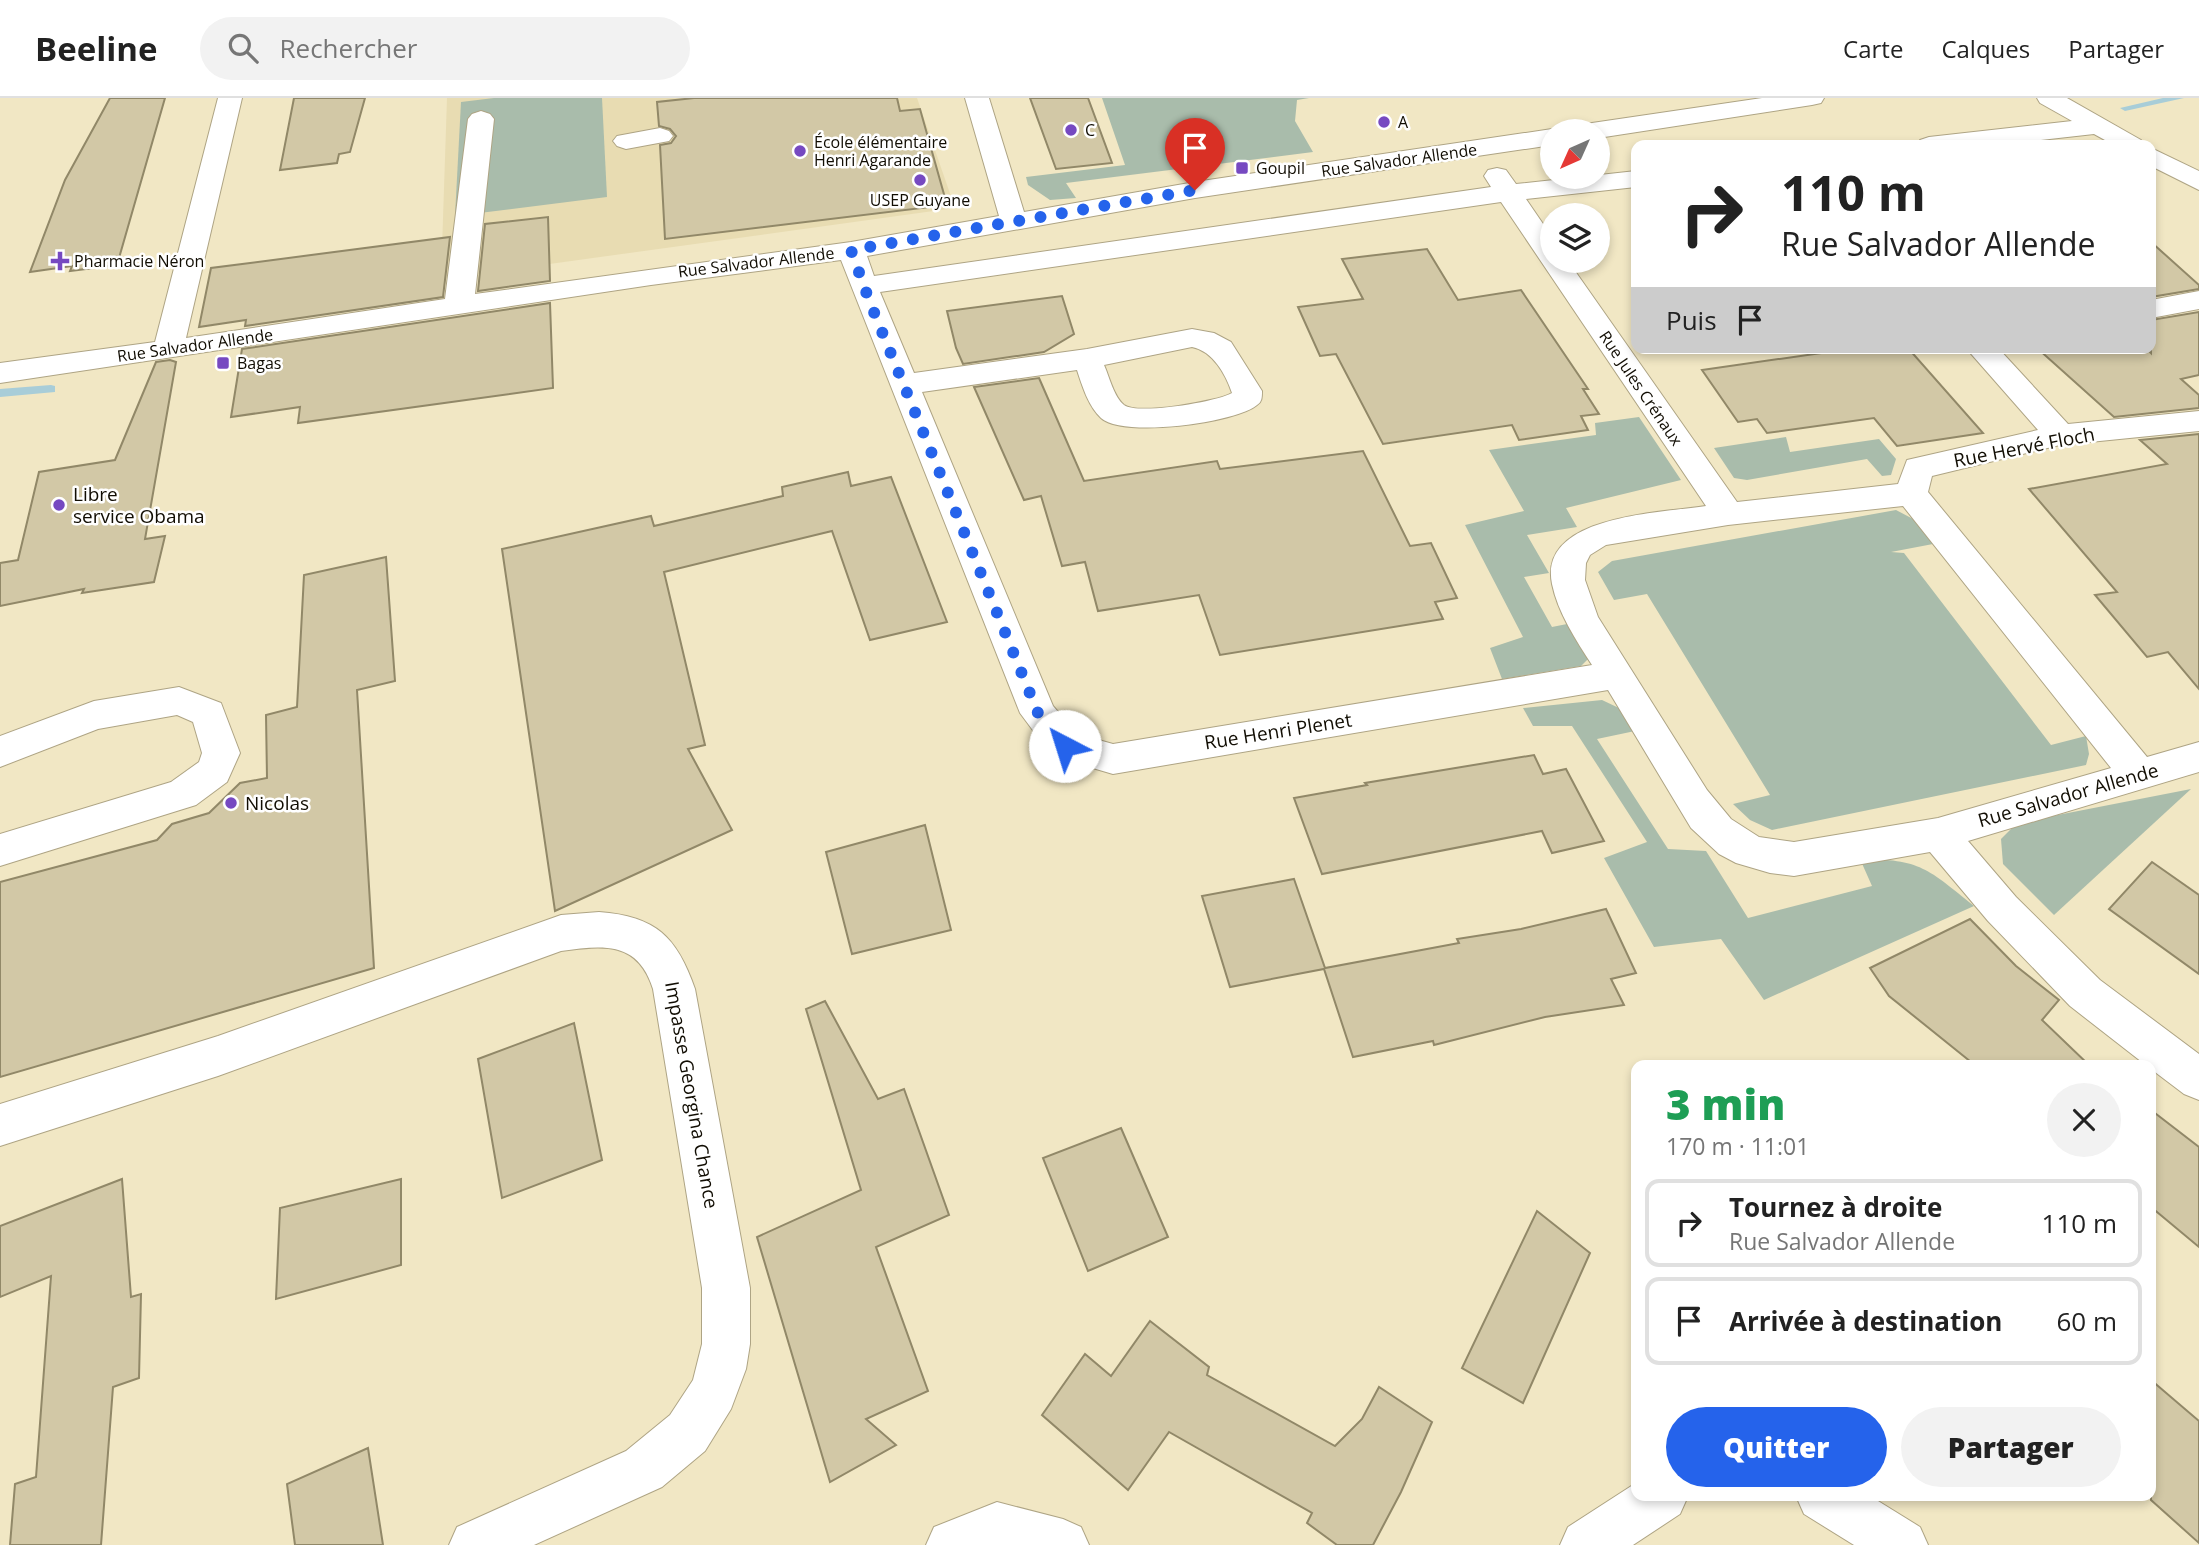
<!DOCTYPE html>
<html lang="fr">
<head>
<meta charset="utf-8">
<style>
  :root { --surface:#fff; --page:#f2f2f2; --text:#222; --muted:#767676; --line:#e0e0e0; --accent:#2563eb }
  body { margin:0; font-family:"Open Sans",sans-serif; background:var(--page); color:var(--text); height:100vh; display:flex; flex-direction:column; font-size:26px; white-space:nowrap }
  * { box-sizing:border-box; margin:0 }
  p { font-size:23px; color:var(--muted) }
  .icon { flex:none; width:38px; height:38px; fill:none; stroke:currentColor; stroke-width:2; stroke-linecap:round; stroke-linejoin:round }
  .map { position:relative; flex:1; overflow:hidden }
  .sheet { position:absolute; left:1631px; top:962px; width:525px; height:441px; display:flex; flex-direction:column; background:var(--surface); border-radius:14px; box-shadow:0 4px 10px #0003 }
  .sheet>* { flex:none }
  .hud { position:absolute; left:1631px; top:42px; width:525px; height:214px; border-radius:14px; box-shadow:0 4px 10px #0003; background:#fff; color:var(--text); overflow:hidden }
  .needle { width:46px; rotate:225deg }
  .tools { position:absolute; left:1540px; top:21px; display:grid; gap:14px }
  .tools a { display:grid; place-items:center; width:70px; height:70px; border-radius:50%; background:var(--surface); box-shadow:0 4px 10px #0003; font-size:35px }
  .pin { position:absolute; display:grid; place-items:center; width:60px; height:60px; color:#fff; margin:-72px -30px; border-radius:50% 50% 50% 0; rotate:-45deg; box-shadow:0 0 7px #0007 }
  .pin .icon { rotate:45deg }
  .me { position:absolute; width:77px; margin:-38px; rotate:320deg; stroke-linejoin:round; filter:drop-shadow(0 0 5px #0008) }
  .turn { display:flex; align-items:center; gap:24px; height:147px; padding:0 35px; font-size:32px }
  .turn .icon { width:91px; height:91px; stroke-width:2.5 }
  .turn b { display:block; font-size:49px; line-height:60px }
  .then { display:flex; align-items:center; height:66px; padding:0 35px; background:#0003; gap:14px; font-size:26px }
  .round { display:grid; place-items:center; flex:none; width:74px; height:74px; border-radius:37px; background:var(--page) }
  .headline { display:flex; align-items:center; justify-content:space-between; height:119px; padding:0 35px }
  h1 { font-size:42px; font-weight:800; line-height:52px; color:#1e9e55 }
  .cta { display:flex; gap:14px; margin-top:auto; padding:14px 35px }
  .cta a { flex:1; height:80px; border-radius:42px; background:var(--accent); color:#fff; font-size:28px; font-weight:800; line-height:80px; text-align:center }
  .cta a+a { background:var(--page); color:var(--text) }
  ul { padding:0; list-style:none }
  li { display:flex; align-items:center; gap:21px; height:88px; margin:0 14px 10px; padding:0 21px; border:4px solid var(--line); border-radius:14px }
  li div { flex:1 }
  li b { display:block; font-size:26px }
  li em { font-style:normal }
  header { display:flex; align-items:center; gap:42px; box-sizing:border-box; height:98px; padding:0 35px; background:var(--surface); border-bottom:2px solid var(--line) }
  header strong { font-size:33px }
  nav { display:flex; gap:38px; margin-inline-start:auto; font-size:24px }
  .search { width:490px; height:63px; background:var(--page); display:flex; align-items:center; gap:18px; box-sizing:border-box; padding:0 24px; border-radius:38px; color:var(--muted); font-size:26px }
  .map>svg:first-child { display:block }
  .built { fill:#e8dcb2 }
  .green { fill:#a9bcab }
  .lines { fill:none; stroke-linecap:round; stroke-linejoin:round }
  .stream { fill:#a8cdd8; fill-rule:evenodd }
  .building { fill:#d2c8a6; stroke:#918868; stroke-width:2 }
  .minor-casing { stroke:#aea484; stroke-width:2 }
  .minor { fill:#fff; fill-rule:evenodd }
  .route { stroke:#2563eb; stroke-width:12; stroke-dasharray:0 21.6 }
  .poi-dot { fill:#7649c1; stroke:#fff; stroke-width:2.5 }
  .labels { text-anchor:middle; stroke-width:5; stroke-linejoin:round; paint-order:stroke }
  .far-poi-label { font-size:16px; fill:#110d03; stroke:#fff; text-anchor:start }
  .far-street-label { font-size:16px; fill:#110d03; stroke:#fff }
  .street-label { font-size:19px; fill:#110d03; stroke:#fff }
  .poi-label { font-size:19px; fill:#110d03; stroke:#fff; text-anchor:start }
</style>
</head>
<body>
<header>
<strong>Beeline</strong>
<div class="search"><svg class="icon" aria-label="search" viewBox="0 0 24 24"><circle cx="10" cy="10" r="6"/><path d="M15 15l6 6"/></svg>Rechercher</div>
<nav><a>Carte</a><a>Calques</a><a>Partager</a></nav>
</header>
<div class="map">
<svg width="2199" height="1447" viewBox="0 0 2199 1447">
  <rect width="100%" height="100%" fill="#f1e7c4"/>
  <!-- built -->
  <path class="built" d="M447 0H917L955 110 441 181Z"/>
  <!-- green -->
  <g class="green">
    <path d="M494 0H602L607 99 455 118 461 4Z"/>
    <path d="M1102 0H1309L1297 2 1295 23 1313 54 1066 85 1076 100 1050 102 1028 87 1026 79 1125 67Z"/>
    <path d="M1639 319 1681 382 1566 410 1577 429 1527 437 1549 475 1524 479 1552 529 1577 524 1590 559 1581 568 1502 581 1490 550 1523 539 1465 427 1524 413 1489 352 1596 337 1595 325Z"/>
    <path d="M1786 339 1790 354 1879 341 1896 361 1891 377 1882 378 1867 361 1747 382 1734 380 1714 350Z"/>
    <path d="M1896 412 1915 422 1933 446 1891 454 1904 455 2051 647 2086 638 2089 656 2086 667 1772 732 1750 722 1733 706 1770 697 1647 496 1614 502 1598 474 1612 463Z"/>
    <path d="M1602 602 1621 611 1635 633 1597 641 1668 751 1706 753 1748 820 1872 788 1860 761C1921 761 1928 771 1974 808L1764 902 1721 841 1654 849 1604 760 1647 744 1572 628H1533L1523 610Z"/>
    <path d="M2191 691 2054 817 2003 766 2001 741 2017 725Z"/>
  </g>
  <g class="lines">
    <!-- stream -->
    <g class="stream">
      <path d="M2163 0H2184L2125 13 2120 10Z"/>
      <path d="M51 287 55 288V294L0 299V291Z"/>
    </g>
  </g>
  <!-- building -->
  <g class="building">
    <path d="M110 0H165L117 167 70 173 72 168 30 174 65 82Z"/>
    <path d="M294 0H365L350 54 339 56 337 65 280 72Z"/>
    <path d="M694 0H897L900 13 920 11 947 107 665 141 660 47 671 45 676 38 670 31 659 28 657 4Z"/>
    <path d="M1030 0H1088L1112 65 1056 71Z"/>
    <path d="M548 119 550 183 478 193 485 126Z"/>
    <path d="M450 139 443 199 245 228 246 222 199 229 211 170Z"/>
    <path d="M2151 144 2199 187V191L2151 199Z"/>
    <path d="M1427 151 1458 202 1521 192 1588 291H1583L1599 316 1581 318 1588 332 1519 342 1512 327 1383 346 1336 256 1320 258 1298 209 1363 201 1342 161Z"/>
    <path d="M1062 198 1074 236 1044 254 963 266 956 250 947 213Z"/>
    <path d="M550 205 553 290 298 325 300 309 231 319 242 251Z"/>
    <path d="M2199 214V277L2181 281 2199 297V310L2114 319 2037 250H2146L2151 255V222Z"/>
    <path d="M1856 250H1908L1983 335 1897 348 1874 320 1767 335 1757 321 1738 324 1702 272Z"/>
    <path d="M170 262 176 264 145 441 165 438 154 484 82 495 84 491 0 508V465L18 462 39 374 115 362 156 264Z"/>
    <path d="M1039 280 1084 383 1217 363 1220 371 1363 353 1410 448 1431 445 1457 500 1435 504 1443 521 1220 557 1199 497 1098 513 1085 464 1062 468 1041 398 1024 402 974 289Z"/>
    <path d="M2199 336V591L2168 554 2147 559 2095 497 2117 494 2029 391 2167 366 2140 342Z"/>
    <path d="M848 374 851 388 891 379 947 524 870 542 832 433 664 474 705 647 688 651 732 732 555 813 502 451 651 418 654 428 783 398 782 389Z"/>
    <path d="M386 459 395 583 357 592 374 870 0 979V784L157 742 172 726 209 715 240 685 267 680 266 617 297 609 304 477Z"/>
    <path d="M1534 657 1543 676 1566 671 1604 743 1552 755 1542 733 1322 776 1294 700 1367 687 1365 685Z"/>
    <path d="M925 727 951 832 852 856 826 754Z"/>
    <path d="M2152 764 2199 797V876L2109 811Z"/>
    <path d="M1294 781 1325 870 1459 845 1457 841 1521 831 1606 811 1636 875 1611 881 1624 907 1545 919 1434 947 1433 943 1353 959 1324 871 1230 889 1202 798Z"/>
    <path d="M1970 821 2016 868 2059 902 2042 922 2090 968H1976L1889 898 1870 870Z"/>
    <path d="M825 903 878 1001 904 991 949 1117 876 1149 928 1293 866 1321 896 1347 830 1384 757 1139 861 1092 806 911Z"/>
    <path d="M574 925 602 1062 502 1100 478 961Z"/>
    <path d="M2151 1012 2199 1049V1149L2151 1109Z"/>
    <path d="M1121 1030 1168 1139 1088 1173 1043 1060Z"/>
    <path d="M122 1081 131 1199 141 1196 139 1280 113 1289 101 1447H10L15 1386 36 1379 51 1178 0 1199V1128Z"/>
    <path d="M401 1081V1167L276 1201 280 1110Z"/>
    <path d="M1537 1113 1590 1155 1523 1305 1462 1270Z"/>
    <path d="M1150 1223 1209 1269 1207 1277 1335 1348 1362 1321 1379 1289 1432 1324 1401 1394 1373 1447H1337L1307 1425 1312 1415 1169 1334 1128 1392 1042 1317 1085 1256 1111 1278Z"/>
    <path d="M2151 1282 2199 1323V1445L2151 1402Z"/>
    <path d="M368 1350 383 1447H295L287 1386Z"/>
  </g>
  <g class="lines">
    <!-- minor casing -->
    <g class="minor-casing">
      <g id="minor">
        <path d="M218 0H242L186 240 445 201 468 21 472 16 481 13 490 16 494 21 475 196 851 144 999 118 965 0H989L1024 114 1195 84 1552 31 1560 33H1552V47L1195 100 867 158 874 178 1491 89 1484 78 1488 72 1497 70 1506 72 1516 86 1636 73V89L1526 101 1552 139V163H1568L1737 404 1898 386 1907 362 2038 332 1966 250H1998L2068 326 2199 313V333L2060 347 1932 378 1928 394 2147 659 2199 644V674L1968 743 2016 799 2100 882 2199 956V1002L2184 996 2151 971V968H2147L2070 908 1988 823 1930 754 1794 778 1770 775 1736 765 1719 756 1691 730 1608 592 1113 676 1052 658 1020 615 841 162 651 187 0 285V265L155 244ZM1501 104 1706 408C1661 415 1538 417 1552 486 1558 515 1576 542 1592 567L1113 646 1077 636 1053 608 922 294 1077 272C1082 287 1088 308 1101 320 1122 340 1236 325 1257 307 1262 304 1262 299 1262 293L1231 244 1214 235 1192 231 1087 251 914 275 880 194ZM1192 249C1213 253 1226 277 1232 295 1216 304 1138 317 1124 307 1114 299 1109 278 1104 267ZM1903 408 2111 670 1938 720 1794 744 1759 739 1731 721 1707 692 1598 519 1585 482 1586 465 1590 457 1606 447 1728 427Z"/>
        <path d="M1762 0H1824L1821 5 1812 7 1598 40V33H1579L1583 28 1592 25Z"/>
        <path d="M2037 0H2067L2141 42 2145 47H2114L2094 36 1995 47H1916L1920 42 1929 39 2072 23 2040 5Z"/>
        <path d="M660 30 669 33 673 38 669 43 626 51 617 48 613 43 617 38Z"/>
        <path d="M2151 50 2199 73V92L2151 68Z"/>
        <path d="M2199 193V211L2151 220V202Z"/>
        <path d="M179 589 221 605 240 655 227 684 196 707 0 768V736L171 684 199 664 202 655 193 624 177 617 98 631 0 669V638L94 603Z"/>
        <path d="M599 814C656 818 677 839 695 891L750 1190V1246L746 1271 731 1311 705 1353 662 1389 534 1447H449L457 1429 626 1353 670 1317 693 1282 702 1246V1190L653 891C638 843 604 847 561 853L218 978 0 1048V1006L218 938 561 817Z"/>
        <path d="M1636 1385V1398H1688L1680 1416 1633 1447H1560L1568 1429Z"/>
        <path d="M1796 1398H1870L1920 1429 1928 1447H1854L1804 1416Z"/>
        <path d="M997 1404 1063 1421 1081 1429 1089 1447H926L934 1429Z"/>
      </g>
    </g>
    <!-- minor -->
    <use href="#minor" class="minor"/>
  </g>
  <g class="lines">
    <!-- route -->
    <path class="route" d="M1065 648 1038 615 869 202 851 152 1195 92"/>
  </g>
  <!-- markers -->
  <g class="poi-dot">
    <circle cx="1384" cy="24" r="7"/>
    <circle cx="1071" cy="32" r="7"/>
    <circle cx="800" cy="53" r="7"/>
    <rect x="1235" y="63" width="14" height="14" rx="3.5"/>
    <circle cx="920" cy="82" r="7"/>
    <path d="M56.5 152.5h7v7h7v7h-7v7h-7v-7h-7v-7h7z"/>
    <rect x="216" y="258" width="14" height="14" rx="3.5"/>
    <circle cx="59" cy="407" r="7"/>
    <circle cx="231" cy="705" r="7"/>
  </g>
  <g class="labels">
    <!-- far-poi labels -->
    <g class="far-poi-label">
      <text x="1398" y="30">A</text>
      <text x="1085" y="38">C</text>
      <text x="814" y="50">École élémentaire<tspan x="814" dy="18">Henri Agarande</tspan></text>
      <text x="1256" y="76">Goupil</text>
      <text x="920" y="108" text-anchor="middle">USEP Guyane</text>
      <text x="74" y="169">Pharmacie Néron</text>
      <text x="237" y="271">Bagas</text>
    </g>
    <!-- far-street labels -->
    <g class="far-street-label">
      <text transform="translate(1399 62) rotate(-8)" y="6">Rue Salvador Allende</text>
      <text transform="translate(756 164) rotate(-7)" y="6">Rue Salvador Allende</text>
      <text transform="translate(195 247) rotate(-8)" y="6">Rue Salvador Allende</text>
      <text transform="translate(1641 290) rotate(56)" y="6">Rue Jules Crénaux</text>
    </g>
    <!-- street labels -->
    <g class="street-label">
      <text transform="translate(2024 349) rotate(-11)" y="7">Rue Hervé Floch</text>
      <text transform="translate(1278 633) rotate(-9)" y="7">Rue Henri Plenet</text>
      <text transform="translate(2068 697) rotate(-16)" y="7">Rue Salvador Allende</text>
      <text transform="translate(692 997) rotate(80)" y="7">Impasse Georgina Chance</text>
    </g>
    <!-- poi labels -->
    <g class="poi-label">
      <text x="73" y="403">Libre<tspan x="73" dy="22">service Obama</tspan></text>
      <text x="245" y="712">Nicolas</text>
    </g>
  </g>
</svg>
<div class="tools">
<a><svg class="needle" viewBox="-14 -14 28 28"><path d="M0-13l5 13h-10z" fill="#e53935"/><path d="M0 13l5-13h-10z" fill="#767676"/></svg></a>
<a><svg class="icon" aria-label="layers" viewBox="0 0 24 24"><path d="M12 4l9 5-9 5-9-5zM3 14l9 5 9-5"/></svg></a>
</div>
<div class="pin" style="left:1195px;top:92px;background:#d93025"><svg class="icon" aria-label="arrive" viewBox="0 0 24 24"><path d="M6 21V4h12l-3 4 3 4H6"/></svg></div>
<svg class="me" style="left:1065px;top:648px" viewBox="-20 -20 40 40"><circle r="19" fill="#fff"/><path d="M0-13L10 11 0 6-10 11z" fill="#2563eb"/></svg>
<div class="hud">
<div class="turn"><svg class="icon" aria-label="right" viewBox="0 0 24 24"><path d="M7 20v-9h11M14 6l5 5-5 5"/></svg><div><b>110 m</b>Rue Salvador Allende</div></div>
<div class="then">Puis<svg class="icon" aria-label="arrive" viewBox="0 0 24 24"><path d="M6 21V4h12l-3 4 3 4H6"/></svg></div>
</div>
<section class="sheet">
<div class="headline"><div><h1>3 min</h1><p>170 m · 11:01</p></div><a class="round"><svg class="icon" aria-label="close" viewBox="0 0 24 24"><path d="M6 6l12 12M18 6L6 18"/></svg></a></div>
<ul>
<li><svg class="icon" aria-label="right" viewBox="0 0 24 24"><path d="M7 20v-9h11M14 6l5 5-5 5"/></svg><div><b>Tournez à droite</b><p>Rue Salvador Allende</p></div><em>110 m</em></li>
<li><svg class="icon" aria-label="arrive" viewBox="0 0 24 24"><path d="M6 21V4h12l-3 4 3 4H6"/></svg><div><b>Arrivée à destination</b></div><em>60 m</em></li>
</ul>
<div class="cta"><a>Quitter</a><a>Partager</a></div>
</section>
</div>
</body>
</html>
